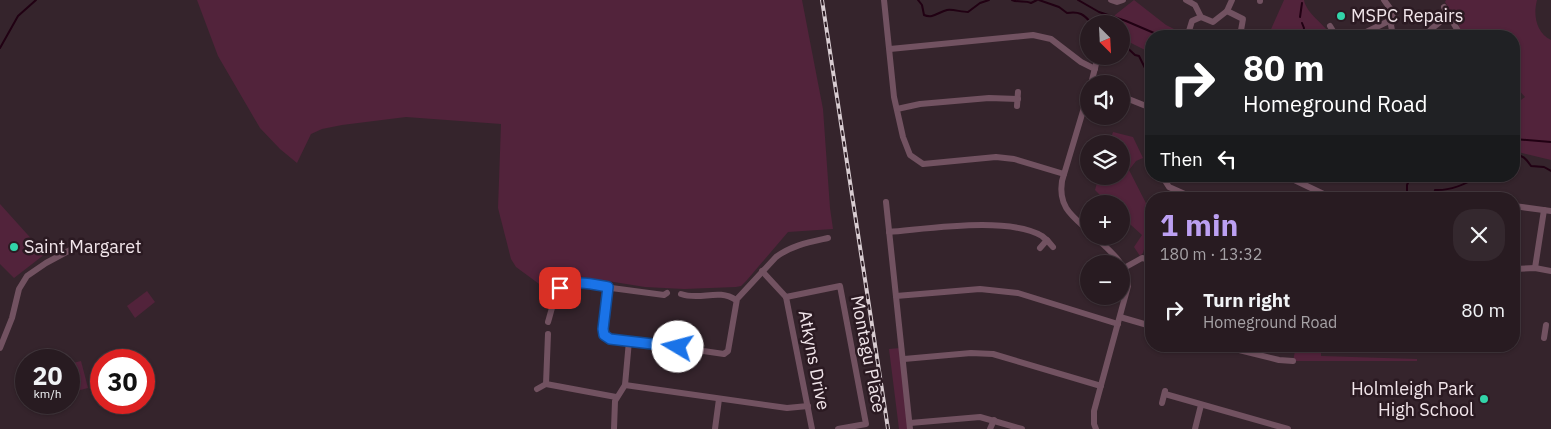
<!DOCTYPE html>
<html lang="en">
<head>
<meta charset="utf-8">
<style>
  :root { --surface:#281b21; --page:#34282e; --text:#f1f3f6; --muted:#a5a1a5; --line:#44393f; --accent:#bca0f2 }
  body { margin:0; font-family:"IBM Plex Sans",sans-serif; background:var(--page); color:var(--text); height:100vh; display:flex; flex-direction:column; font-size:19px; white-space:nowrap }
  * { box-sizing:border-box; margin:0 }
  p { font-size:16px; color:var(--muted) }
  .icon { flex:none; width:28px; height:28px; fill:none; stroke:currentColor; stroke-width:2; stroke-linecap:round; stroke-linejoin:round }
  .map { position:relative; flex:1; overflow:hidden }
  .panel { position:absolute; left:1145px; top:192px; width:375px; height:160px; display:flex; flex-direction:column; background:var(--surface); border-radius:20px; box-shadow:0 1px 4px #0004,0 0 0 1px var(--line) }
  .panel>* { flex:none }
  .banner { position:absolute; left:1145px; top:30px; width:375px; height:152px; border-radius:20px; box-shadow:0 1px 4px #0004,0 0 0 1px var(--line); background:#202124; color:#fff; overflow:hidden }
  .needle { width:32px; rotate:156deg }
  .buttons { position:absolute; left:1080px; top:15px; display:grid; gap:10px }
  .buttons a { display:grid; place-items:center; width:50px; height:50px; border-radius:50%; background:var(--surface); box-shadow:0 1px 4px #0004,0 0 0 1px var(--line); font-size:25px }
  .speed { position:absolute; left:15px; top:349px; display:flex; gap:10px; font-size:25px; font-weight:700; text-align:center }
  .speed>* { display:grid; place-content:center; width:65px; height:65px; border-radius:50%; background:var(--surface); box-shadow:0 1px 4px #0004,0 0 0 1px var(--line); line-height:1 }
  .speed small { font-size:12px; font-weight:400 }
  .speed .limit { border:8px solid #d22; background:#fff; color:#111 }
  .pin { position:absolute; display:grid; place-items:center; width:42px; height:42px; color:#fff; margin:-21px; border-radius:10px; box-shadow:0 2px 8px #0006 }
  .me { position:absolute; width:55px; margin:-28px; rotate:278deg; stroke-linejoin:round; filter:drop-shadow(0 0 4px #0008) }
  .turn { display:flex; align-items:center; gap:18px; height:105px; padding:0 15px; font-size:22px }
  .turn .icon { width:65px; height:65px; stroke-width:2.5 }
  .turn b { display:block; font-size:35px; line-height:42px }
  .then { display:flex; align-items:center; height:48px; padding:0 15px; background:#0003; gap:10px; font-size:19px }
  .round { display:grid; place-items:center; flex:none; width:52px; height:52px; border-radius:20px; background:var(--page) }
  .head { display:flex; align-items:center; justify-content:space-between; height:85px; padding:0 15px }
  h1 { font-size:30px; font-weight:700; line-height:38px; color:var(--accent) }
  ul { padding:0; list-style:none }
  li { display:flex; align-items:center; gap:15px; height:65px; padding:0 15px }
  li div { flex:1 }
  li b { display:block; font-size:19px }
  li em { font-style:normal }
  .map>svg:first-child { display:block }
  .green { fill:#52233b }
  .lines { fill:none; stroke-linecap:round; stroke-linejoin:round }
  .stream { stroke:#210113; stroke-width:2 }
  .minor { stroke:#725261; stroke-width:6 }
  .rail-casing { stroke:#d8ccd1; stroke-width:4 }
  .rail { stroke:#2b1a22; stroke-width:2; stroke-dasharray:5.5; stroke-linecap:butt }
  .route-casing { stroke:#114b97; stroke-width:12 }
  .route { stroke:#1a73e8; stroke-width:9 }
  .poi-dot { fill:#32d4a9; stroke:#2b1a22; stroke-width:2 }
  .labels { text-anchor:middle; stroke-width:5; stroke-linejoin:round; paint-order:stroke }
  .poi-label { font-size:18px; fill:#f1e5ea; stroke:#2b1a22; text-anchor:start }
  .street-label { font-size:18px; fill:#f1e5ea; stroke:#2b1a22 }
</style>
</head>
<body>
<div class="map">
<svg width="1551" height="429" viewBox="0 0 1551 429">
  <rect width="100%" height="100%" fill="#35242c"/>
  <!-- green -->
  <g class="green">
    <path d="M197 0H802L823 109 830 208 833 229 788 232 747 280 741 286 736 287 684 289 645 287 564 274 553 292H550L516 267 511 259 498 208 501 124 406 117 342 125 322 129 311 134 297 163 280 149 260 128 218 56Z"/>
    <path d="M1134 0 1166 25 1188 36H1151V53L1121 38V24H1113L1115 15Z"/>
    <path d="M1284 0H1304C1306 13 1324 24 1332 36H1268Z"/>
    <path d="M1446 0H1537C1533 15 1536 33 1551 40V160L1514 151V105L1525 97 1514 85V36H1466L1459 28V25L1445 2Z"/>
    <path d="M1113 132 1133 137 1143 158 1136 161 1129 170 1151 213V226H1150L1143 253 1140 256 1134 247 1142 235 1121 216V204H1109L1095 190 1099 176H1121V144H1109Z"/>
    <path d="M0 204 45 254 14 278 0 264Z"/>
    <path d="M147 291 155 302 135 318 127 306Z"/>
    <path d="M1296 346H1321V356L1417 359V361H1293Z"/>
    <path d="M900 348 909 429H899L889 349Z"/>
    <path d="M81 361 88 388 69 393V364Z"/>
  </g>
  <g class="lines">
    <!-- stream -->
    <g class="stream">
      <path d="M918 0 922 5 924 15C933 19 938 12 947 10 953 9 961 12 968 12L980 3 989 0"/>
      <path d="M1012 0C1019 3 1025 0 1031 3L1037 0"/>
      <path d="M1039 0 1059 7 1067 13C1079 11 1084 14 1092 24"/>
      <path d="M1078 0 1099 12 1126 21 1161 36"/>
      <path d="M1300 17 1302 3"/>
      <path d="M1302 23 1304 28 1303 36"/>
      <path d="M1274 36 1275 31"/>
      <path d="M1121 42 1135 55 1139 56 1145 68 1151 69"/>
      <path d="M0 48 18 16 36 0"/>
      <path d="M1514 139 1551 142"/>
      <path d="M1514 156C1523 154 1526 159 1531 166L1544 167 1551 171"/>
      <path d="M1411 176 1407 185V192L1418 199"/>
      <path d="M1433 199 1435 190C1451 191 1466 184 1479 176"/>
    </g>
    <!-- minor -->
    <g class="minor">
      <path d="M884 0 894 97 903 137 910 155 923 164 996 157 1014 159 1064 174"/>
      <path d="M1111 0 1117 2 1123 0"/>
      <path d="M1186 0 1195 5 1201 17 1213 22 1227 11 1232 0"/>
      <path d="M1384 0 1392 11 1393 19 1391 25 1393 36"/>
      <path d="M1260 1V0"/>
      <path d="M1444 7 1461 36"/>
      <path d="M1227 11 1243 19 1240 36"/>
      <path d="M1107 24 1108 19"/>
      <path d="M1330 26 1336 36"/>
      <path d="M1189 31 1192 21 1201 17"/>
      <path d="M1358 36 1393 19"/>
      <path d="M1432 36 1430 30 1449 15"/>
      <path d="M890 49 1033 35 1051 39 1081 62 1095 69"/>
      <path d="M1091 84 1098 56"/>
      <path d="M1514 89V93"/>
      <path d="M1089 91 1062 181C1058 207 1072 216 1089 231"/>
      <path d="M1121 96 1151 108"/>
      <path d="M1017 106 1018 92"/>
      <path d="M897 109 920 104 989 98 1018 99"/>
      <path d="M1162 176 1169 187 1196 199"/>
      <path d="M1286 176 1334 199"/>
      <path d="M886 202 910 429"/>
      <path d="M1514 206 1551 211"/>
      <path d="M889 232C928 229 1008 216 1042 236 1046 239 1050 243 1053 247"/>
      <path d="M1094 236C1110 251 1127 263 1128 286L1094 411V424L1096 429"/>
      <path d="M1040 248 1047 240"/>
      <path d="M1124 268 1142 258 1151 260"/>
      <path d="M1535 268 1544 210"/>
      <path d="M1514 269 1535 268 1551 271"/>
      <path d="M762 271 786 297"/>
      <path d="M608 287 603 329 604 335 607 337 724 354 728 351 737 299 776 257C792 245 810 242 828 238"/>
      <path d="M681 294C701 301 718 288 736 300"/>
      <path d="M896 296 980 289 1018 293 1118 324"/>
      <path d="M786 297 840 286 866 424 838 429"/>
      <path d="M786 297 812 429"/>
      <path d="M1120 317 1151 326"/>
      <path d="M548 322C553 306 555 286 574 283L664 295 667 293"/>
      <path d="M1544 338 1546 325"/>
      <path d="M1223 346 1279 360 1293 361"/>
      <path d="M0 348 12 318 19 289 27 276 46 263 74 248"/>
      <path d="M904 359 971 353 993 354 1101 386"/>
      <path d="M546 384 616 397"/>
      <path d="M625 385 787 408 808 406"/>
      <path d="M537 389 546 384 548 334"/>
      <path d="M1165 394 1288 429"/>
      <path d="M1162 403 1165 391"/>
      <path d="M910 423 980 417 1022 429"/>
      <path d="M614 429 615 401 625 385 629 341"/>
      <path d="M715 429 719 399"/>
      <path d="M990 429 994 420"/>
      <path d="M1195 429 1201 405"/>
    </g>
    <!-- rail casing -->
    <g class="rail-casing">
      <path id="rail" d="M822 0 888 429"/>
    </g>
    <!-- rail -->
    <use href="#rail" class="rail"/>
  </g>
  <g class="lines">
    <!-- route casing -->
    <g class="route-casing">
      <path id="route" d="M560 288C574 279 592 284 608 287L603 329 604 335 610 339 678 347"/>
    </g>
    <!-- route -->
    <use href="#route" class="route"/>
  </g>
  <!-- markers -->
  <g class="poi-dot">
    <circle cx="1341" cy="16" r="5"/>
    <circle cx="14" cy="247" r="5"/>
    <circle cx="1484" cy="399" r="5"/>
  </g>
  <g class="labels">
    <!-- poi labels -->
    <g class="poi-label">
      <text x="1351" y="22">MSPC Repairs</text>
      <text x="24" y="253">Saint Margaret</text>
      <text x="1474" y="395" text-anchor="end">Holmleigh Park<tspan x="1474" dy="21">High School</tspan></text>
    </g>
    <!-- street labels -->
    <g class="street-label">
      <text transform="translate(868 354) rotate(79)" y="6">Montagu Place</text>
      <text transform="translate(814 360) rotate(79)" y="6">Atkyns Drive</text>
    </g>
  </g>
</svg>
<div class="buttons">
<a><svg class="needle" viewBox="-14 -14 28 28"><path d="M0-13l5 13h-10z" fill="#e53935"/><path d="M0 13l5-13h-10z" fill="#a5a1a5"/></svg></a>
<a><svg class="icon" aria-label="sound" viewBox="0 0 24 24"><path d="M4 9h4l5-4v14l-5-4H4zM17 9q2 3 0 6"/></svg></a>
<a><svg class="icon" aria-label="layers" viewBox="0 0 24 24"><path d="M12 4l9 5-9 5-9-5zM3 14l9 5 9-5"/></svg></a>
<a>+</a>
<a>−</a>
</div>
<div class="speed"><div>20<small>km/h</small></div><div class="limit">30</div></div>
<div class="pin" style="left:560px;top:288px;background:#d93025"><svg class="icon" aria-label="arrive" viewBox="0 0 24 24"><path d="M6 21V4h12l-3 4 3 4H6"/></svg></div>
<svg class="me" style="left:678px;top:347px" viewBox="-20 -20 40 40"><circle r="19" fill="#fff"/><path d="M0-13L10 11 0 6-10 11z" fill="#1a73e8"/></svg>
<div class="banner">
<div class="turn"><svg class="icon" aria-label="right" viewBox="0 0 24 24"><path d="M7 20v-9h11M14 6l5 5-5 5"/></svg><div><b>80 m</b>Homeground Road</div></div>
<div class="then">Then<svg class="icon" aria-label="left" viewBox="0 0 24 24"><path d="M17 20v-9H6M10 6l-5 5 5 5"/></svg></div>
</div>
<section class="panel">
<div class="head"><div><h1>1 min</h1><p>180 m · 13:32</p></div><a class="round"><svg class="icon" aria-label="close" viewBox="0 0 24 24"><path d="M6 6l12 12M18 6L6 18"/></svg></a></div>
<ul>
<li><svg class="icon" aria-label="right" viewBox="0 0 24 24"><path d="M7 20v-9h11M14 6l5 5-5 5"/></svg><div><b>Turn right</b><p>Homeground Road</p></div><em>80 m</em></li>
</ul>
</section>
</div>
</body>
</html>
